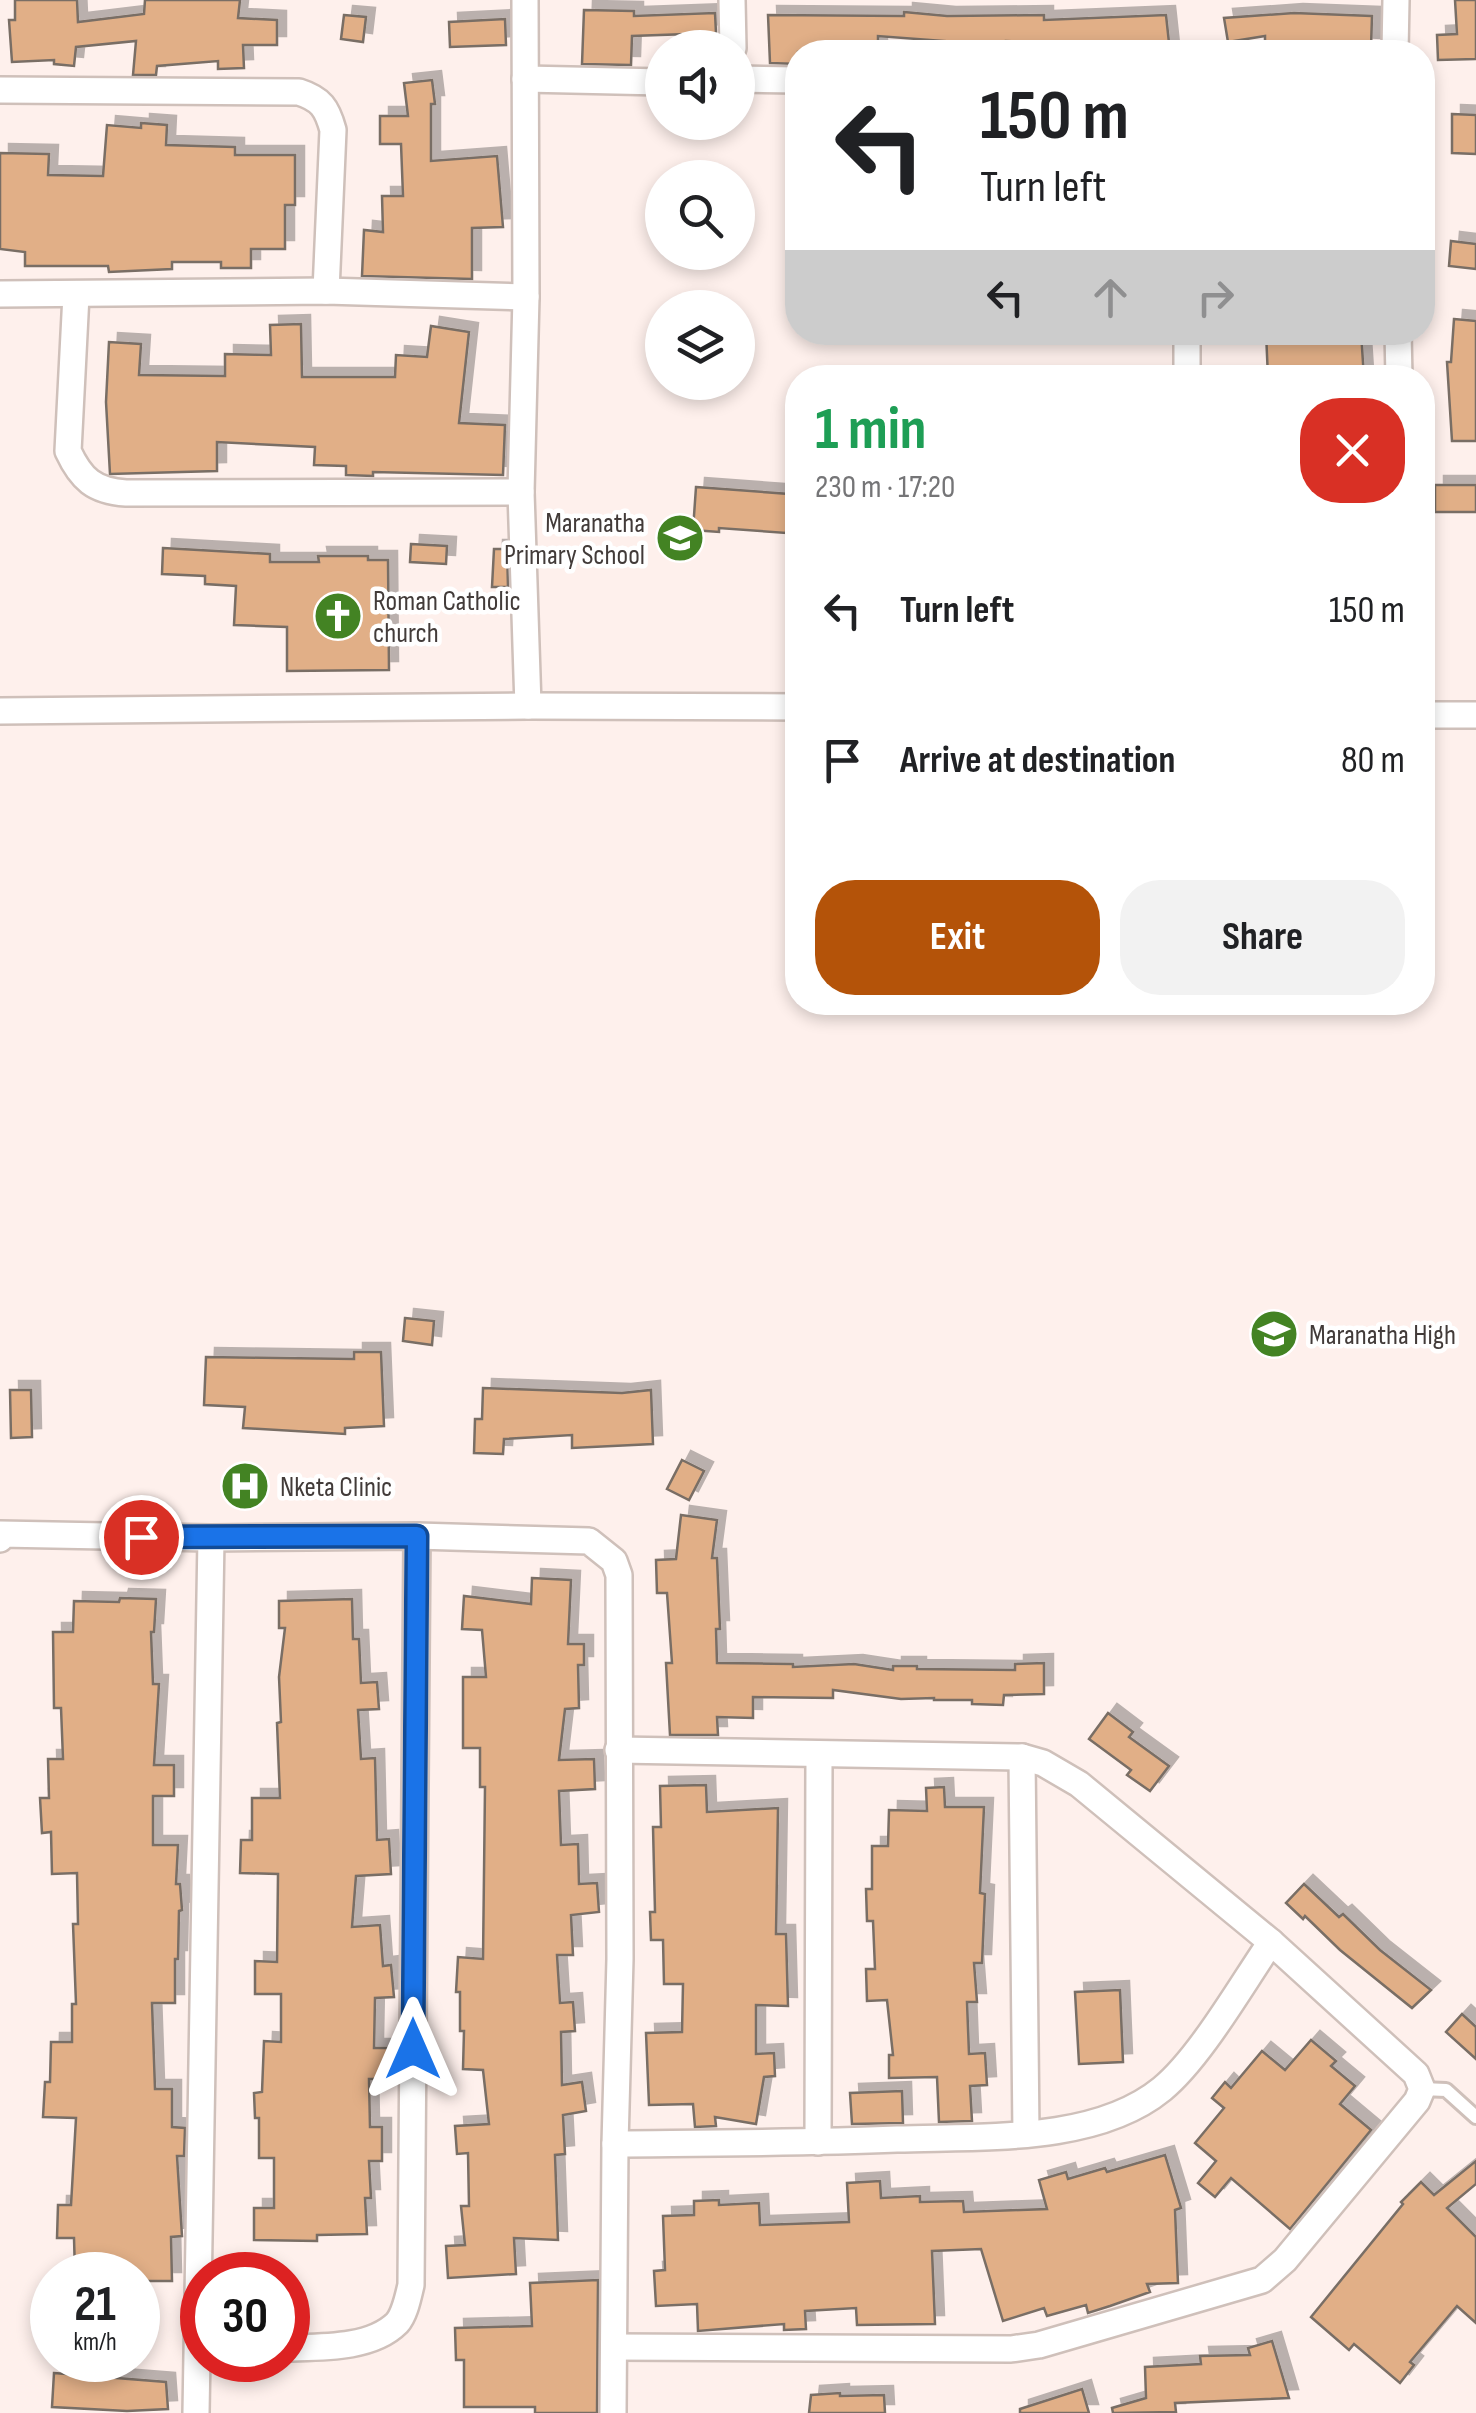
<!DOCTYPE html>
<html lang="en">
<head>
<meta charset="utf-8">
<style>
  :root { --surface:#fff; --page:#f2f2f2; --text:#202124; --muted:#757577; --accent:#b45309 }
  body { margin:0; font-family:"Sofia Sans Condensed",sans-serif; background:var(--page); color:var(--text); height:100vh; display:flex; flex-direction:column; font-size:38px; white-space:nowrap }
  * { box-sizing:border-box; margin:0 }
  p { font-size:32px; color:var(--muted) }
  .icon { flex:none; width:55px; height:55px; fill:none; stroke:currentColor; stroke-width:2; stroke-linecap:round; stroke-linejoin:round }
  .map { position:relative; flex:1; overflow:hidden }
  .drawer { position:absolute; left:785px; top:365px; width:650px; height:650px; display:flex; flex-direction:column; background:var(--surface); border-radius:40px; box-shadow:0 5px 15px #0003 }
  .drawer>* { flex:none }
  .top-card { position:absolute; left:785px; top:40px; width:650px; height:305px; border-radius:40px; box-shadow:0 5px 15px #0003; background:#fff; color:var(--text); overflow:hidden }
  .fabs { position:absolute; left:645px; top:30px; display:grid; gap:20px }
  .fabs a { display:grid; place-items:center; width:110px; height:110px; border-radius:50%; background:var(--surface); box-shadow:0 5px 15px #0003; font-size:50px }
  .speed { position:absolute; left:30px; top:2252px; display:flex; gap:20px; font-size:50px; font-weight:700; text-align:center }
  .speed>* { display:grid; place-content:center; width:130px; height:130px; border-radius:50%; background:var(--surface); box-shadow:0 5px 15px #0003; line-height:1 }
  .speed small { font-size:25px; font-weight:400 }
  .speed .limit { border:15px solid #d22; background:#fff; color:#111 }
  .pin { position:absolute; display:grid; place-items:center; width:85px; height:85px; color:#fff; margin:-42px; border:5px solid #fff; border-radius:50%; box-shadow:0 2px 10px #0007 }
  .me { position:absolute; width:110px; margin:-55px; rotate:0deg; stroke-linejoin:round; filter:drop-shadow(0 0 8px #0008) }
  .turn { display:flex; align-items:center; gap:35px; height:210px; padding:0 30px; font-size:45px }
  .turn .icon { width:130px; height:130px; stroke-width:2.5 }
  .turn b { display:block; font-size:70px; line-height:85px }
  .lanes { display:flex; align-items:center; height:95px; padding:0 30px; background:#0003; justify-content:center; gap:50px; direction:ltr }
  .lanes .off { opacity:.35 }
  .round { display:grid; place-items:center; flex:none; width:105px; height:105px; border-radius:40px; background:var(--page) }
  .overview { display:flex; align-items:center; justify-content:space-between; height:170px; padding:0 30px }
  h1 { font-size:60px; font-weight:700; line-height:75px; color:#1e9e55 }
  .action { display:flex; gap:20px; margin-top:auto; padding:20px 30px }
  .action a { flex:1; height:115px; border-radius:40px; background:var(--accent); color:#fff; font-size:40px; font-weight:700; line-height:115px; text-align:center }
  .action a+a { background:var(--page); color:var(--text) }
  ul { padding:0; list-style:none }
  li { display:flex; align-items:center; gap:30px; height:150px; padding:0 30px }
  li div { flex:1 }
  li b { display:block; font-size:38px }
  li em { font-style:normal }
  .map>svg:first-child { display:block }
  .building { fill:#e1af87; stroke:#796e65; stroke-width:2.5; filter:url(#shadow) }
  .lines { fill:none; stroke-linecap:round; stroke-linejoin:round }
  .service-casing { stroke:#cfc0ba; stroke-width:18 }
  .minor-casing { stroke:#cfc0ba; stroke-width:30 }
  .service { stroke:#fff; stroke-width:12 }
  .minor { stroke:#fff; stroke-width:25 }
  .route-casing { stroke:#114b97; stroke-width:25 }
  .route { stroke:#1a73e8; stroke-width:18 }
  .labels { text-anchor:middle; stroke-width:9; stroke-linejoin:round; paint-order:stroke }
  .poi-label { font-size:28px; fill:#423b39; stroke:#fff; text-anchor:start }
</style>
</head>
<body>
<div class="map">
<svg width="1476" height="2413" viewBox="0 0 1476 2413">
  <defs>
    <filter id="shadow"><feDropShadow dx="9" dy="-9" stdDeviation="0" flood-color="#0004"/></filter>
  </defs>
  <rect width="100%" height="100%" fill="#fef0ec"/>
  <!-- building -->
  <g class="building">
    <path d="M15 0H77L78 22 144 14 145 0H240L238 18 277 20V45H243L244 68 218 69V61L157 66 156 75H133L136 41 76 47 74 66 54 64V60L12 62 9 20H15Z"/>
    <path d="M1455 0H1476V59L1438 60 1437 35 1457 34Z"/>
    <path d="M584 10 634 11V16L715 13 716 33 632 36 631 65 582 64Z"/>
    <path d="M904 12 947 16 1044 15V20L1166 15 1170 52H1063V43L1006 41V52H981L982 44 878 36V52H798V64L770 63 768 15 904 16Z"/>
    <path d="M1294 13 1372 16 1371 47 1332 45 1331 52H1265V36L1228 42 1224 18Z"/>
    <path d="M344 15 366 17 363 42 341 39Z"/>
    <path d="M505 19 506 45 450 47 449 22Z"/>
    <path d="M432 80 435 104H431V161L497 156 503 227 472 228V279L362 276 364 230 383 232 382 196H403L401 144H380V116H408L404 83Z"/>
    <path d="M1452 114 1476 115V154L1452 153Z"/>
    <path d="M141 123 167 125 166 145 235 147V155H295V205H285V249H251V268H221V262H172V269L109 272 108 266H25V252L0 249V153L49 154 48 175 103 176 107 125 141 128Z"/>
    <path d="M1451 241 1476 244V269L1449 266Z"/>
    <path d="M1454 319 1476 321V441H1452L1447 362H1451Z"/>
    <path d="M301 324 302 377H395L396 355 427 357 431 326 469 332 459 423 505 425 503 475 373 472V476L346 475V466L314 465 315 447 217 442V471L110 474 106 402 109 342 141 344 139 375 225 376V354L271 355 270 325Z"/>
    <path d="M1266 332H1361L1364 378H1268Z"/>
    <rect x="1435" y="485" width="41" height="27"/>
    <path d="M696 487 789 494 786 533 719 528V532L693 530Z"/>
    <path d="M411 544 447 546 446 564 410 562Z"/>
    <path d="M163 548 270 554V562H319L318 556H368V560H388L389 670 287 671V627L234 625 236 586 205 584V576L162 574Z"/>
    <path d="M494 549H507L508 587H492Z"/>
    <path d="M405 1318 434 1321 432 1345 403 1341Z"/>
    <path d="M354 1352H381L384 1426 345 1428V1434L243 1428 245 1407 204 1405 206 1357 354 1359Z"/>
    <path d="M483 1388 622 1393 651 1390 653 1444 572 1448V1435L504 1439 503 1454 474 1453 475 1419H482Z"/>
    <path d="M10 1390H31L32 1437 11 1438Z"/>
    <path d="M682 1460 704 1471 689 1500 667 1489Z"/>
    <path d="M681 1515 717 1520 712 1558H717L720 1629H716L717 1663 793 1664V1667L854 1664 893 1670V1666H917V1669L1015 1670V1664L1044 1663V1694L1004 1695 1003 1705 972 1704V1700H934V1698L901 1699 833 1690V1698L753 1697V1718L717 1717 718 1735H670L666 1663H672L667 1593H657L656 1560 676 1559Z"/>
    <path d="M532 1578 571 1580 568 1644H584V1665H578L579 1708 565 1709 559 1760 594 1759 595 1789 559 1791 561 1845 578 1844 579 1884 597 1883 599 1912 571 1915 573 1955H557L560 2003 573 2002 575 2031 561 2032 562 2085 582 2082 586 2111 563 2115 565 2154 555 2155 558 2240 514 2238 516 2274 448 2278 446 2246 465 2245 461 2206H469L468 2153 457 2154 455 2126 489 2124 483 2070 463 2069 464 2031H460V1992H456L458 1957 483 1959 485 1787H480V1748H463V1677H486L482 1630 462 1629 464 1596 531 1604Z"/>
    <path d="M120 1598 156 1599 154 1632H151L153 1684H159L154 1765H174V1796H153V1845H178L176 1884H180L182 1910 179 1911 178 1959H175V2003H152L155 2089H172V2127L185 2128 184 2156H177L182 2236 171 2237 172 2281H138V2275H122V2272L75 2273 74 2238H57L58 2205H71L76 2118 43 2117 45 2082H50L51 2042H72V2004H76L73 1924H78L77 1873 52 1874 51 1832 42 1833 40 1798H49L48 1759H63L61 1708H54L53 1632H73L74 1601 119 1602Z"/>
    <path d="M352 1599 353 1639H359L361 1683 377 1682 379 1709 358 1710 361 1759 375 1758 377 1840 389 1839 391 1874 356 1876 352 1927 380 1925 383 1966 391 1965 394 1997 375 1998 374 2048H389L390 2079H369L370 2127H382V2161H369L371 2198H365L367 2234 317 2235V2241L254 2240V2208H274V2158H259V2118H255L254 2093 262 2092 264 2041 281 2042V1994H255V1961L277 1962 278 1874 240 1873 241 1840H252V1798H280L277 1723 281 1722 279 1677 285 1628H279V1601Z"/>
    <path d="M1108 1713 1133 1732 1129 1737 1169 1766 1150 1791 1127 1775 1131 1770 1089 1739Z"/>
    <path d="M706 1785 707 1812 778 1808 776 1934H786L788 2006 756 2005V2054L774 2053 775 2076 764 2077 756 2124 715 2117 716 2126 695 2127 693 2104 649 2105 646 2033 682 2032 683 1984H664L663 1940H651L650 1912H655L653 1827H661L660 1786Z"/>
    <path d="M944 1787 945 1807H984L980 1893 985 1894 982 1963H974L977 2002H967L969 2054 985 2053 987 2085 970 2086 972 2121 939 2122 937 2077 889 2078V2055H893L887 2000 867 2001 866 1969H875L873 1921H867L866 1889H872V1846H888L889 1810 927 1811 926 1788Z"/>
    <path d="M1304 1884 1339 1917 1343 1914 1380 1950 1431 1990 1412 2008 1340 1950 1305 1916 1303 1919 1286 1903Z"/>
    <path d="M1120 1990 1123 2062 1079 2064 1075 1992Z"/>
    <path d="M1462 2014 1476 2027V2059L1446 2032Z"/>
    <path d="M1311 2040 1336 2061 1331 2066 1355 2086 1340 2104 1371 2130 1290 2229 1231 2178 1215 2197 1198 2183 1216 2161 1195 2143 1224 2108 1212 2098 1225 2082 1231 2088 1262 2051 1285 2070Z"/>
    <path d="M902 2091 903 2123 852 2124 850 2093Z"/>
    <path d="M1165 2155 1181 2208 1175 2210 1178 2283 1147 2284 1150 2292 1110 2306 1088 2313 1086 2305 1047 2316 1044 2308 1003 2321 981 2249 932 2251 935 2324 857 2325 856 2308 805 2311 806 2329 784 2330V2324L698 2331 697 2304 656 2306 654 2271 665 2270 663 2216 694 2215V2201L719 2200V2205L759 2203 760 2225 849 2222 847 2183 880 2181 881 2198 920 2196V2202L963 2201 964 2212 1047 2209 1039 2180 1066 2172 1068 2179 1105 2168 1107 2172Z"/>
    <path d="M1476 2161V2184L1447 2208 1476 2237V2323L1457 2306 1410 2362 1414 2365 1400 2383 1354 2344 1349 2350 1311 2317 1403 2204 1401 2202 1421 2182 1434 2195Z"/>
    <path d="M598 2280 597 2413H535V2407H464V2360H456L455 2328 532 2326 530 2283Z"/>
    <path d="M1272 2341 1289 2398 1175 2403 1176 2412 1113 2413 1112 2408 1146 2398 1145 2367 1201 2364 1200 2356 1250 2355 1248 2348Z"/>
    <path d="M54 2373 166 2382 168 2409 127 2411 52 2407Z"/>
    <path d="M1082 2389 1089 2413H1020V2409Z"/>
    <path d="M840 2393V2396L884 2395 885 2413H809L811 2395Z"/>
  </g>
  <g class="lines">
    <!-- service casing -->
    <g class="service-casing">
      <path id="service" d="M1422 2089 1446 2090 1476 2117"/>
    </g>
    <!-- minor casing -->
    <g class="minor-casing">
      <g id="minor">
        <path d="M525 0 526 297 521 492 528 706"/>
        <path d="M732 0 733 48"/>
        <path d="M1395 52 1396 0"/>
        <path d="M525 79 662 82"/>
        <path d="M738 79 798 80"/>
        <path d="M0 90 299 92C321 99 327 108 333 130L326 291"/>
        <path d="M0 294 326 291 526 297"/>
        <path d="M76 295 68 451C81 479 94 491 126 493L521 492"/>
        <path d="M1187 332V378"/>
        <path d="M1398 332 1399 378"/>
        <path d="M0 711 528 706 798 707"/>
        <path d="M1422 715H1476"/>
        <path d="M0 1539V1534L211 1538 417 1536 589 1541 614 1561 619 1575 620 1959 615 2144 613 2413"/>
        <path d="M1022 1757 1026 2134"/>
        <path d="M818 2142 819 1756"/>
        <path d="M615 2144C709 2143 803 2143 897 2139 979 2136 1095 2144 1162 2089 1200 2058 1242 1984 1271 1942"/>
        <path d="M614 2347 1011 2349 1039 2345 1262 2280 1285 2260 1417 2101 1422 2089 1416 2074 1271 1942 1079 1784 1043 1763 1022 1757 618 1750"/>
        <path d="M288 2348C320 2347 371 2349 397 2323 405 2314 408 2297 411 2285L417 1536"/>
        <path d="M196 2413 211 1538"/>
      </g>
    </g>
    <!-- service -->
    <use href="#service" class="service"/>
    <!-- minor -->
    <use href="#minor" class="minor"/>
  </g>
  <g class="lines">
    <!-- route casing -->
    <g class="route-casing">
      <path id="route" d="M141 1537 417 1536 413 2049"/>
    </g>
    <!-- route -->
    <use href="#route" class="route"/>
  </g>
  <!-- icons -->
  <defs>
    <g id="school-disc" transform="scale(2.5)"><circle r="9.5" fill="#438323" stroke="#fff"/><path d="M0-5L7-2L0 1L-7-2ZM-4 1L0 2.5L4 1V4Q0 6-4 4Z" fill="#fff"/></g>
    <g id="church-disc" transform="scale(2.5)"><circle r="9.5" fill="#438323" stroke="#fff"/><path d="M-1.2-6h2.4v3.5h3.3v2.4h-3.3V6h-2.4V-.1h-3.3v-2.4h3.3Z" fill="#fff"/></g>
    <g id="hospital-disc" transform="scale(2.5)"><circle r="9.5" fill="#438323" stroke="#fff"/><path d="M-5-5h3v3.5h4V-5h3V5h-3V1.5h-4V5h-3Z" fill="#fff"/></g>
  </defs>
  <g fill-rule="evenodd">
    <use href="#school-disc" x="680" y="538"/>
    <use href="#church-disc" x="338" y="616"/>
    <use href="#school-disc" x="1274" y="1334"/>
    <use href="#hospital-disc" x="245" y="1486"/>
  </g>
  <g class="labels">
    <!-- poi labels -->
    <g class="poi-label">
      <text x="645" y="532" text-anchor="end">Maranatha<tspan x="645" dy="32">Primary School</tspan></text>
      <text x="373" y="610">Roman Catholic<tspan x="373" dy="32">church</tspan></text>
      <text x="1309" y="1344">Maranatha High</text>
      <text x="280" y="1496">Nketa Clinic</text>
    </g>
  </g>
</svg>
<div class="fabs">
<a><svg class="icon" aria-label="sound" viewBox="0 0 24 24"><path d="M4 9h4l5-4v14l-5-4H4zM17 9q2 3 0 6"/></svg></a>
<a><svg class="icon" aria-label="search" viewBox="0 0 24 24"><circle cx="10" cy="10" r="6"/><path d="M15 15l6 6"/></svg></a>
<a><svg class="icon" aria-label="layers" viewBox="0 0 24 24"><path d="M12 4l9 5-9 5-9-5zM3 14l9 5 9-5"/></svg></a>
</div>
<div class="speed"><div>21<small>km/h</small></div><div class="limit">30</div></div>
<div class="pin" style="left:141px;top:1537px;background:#d93025"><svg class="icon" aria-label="arrive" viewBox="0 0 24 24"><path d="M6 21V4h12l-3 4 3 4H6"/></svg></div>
<svg class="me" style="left:413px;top:2049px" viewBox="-20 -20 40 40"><path d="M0-17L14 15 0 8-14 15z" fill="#1a73e8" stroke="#fff" stroke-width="4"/></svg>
<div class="top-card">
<div class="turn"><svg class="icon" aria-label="left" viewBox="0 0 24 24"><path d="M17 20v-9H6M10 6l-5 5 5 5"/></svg><div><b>150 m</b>Turn left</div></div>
<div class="lanes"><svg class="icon" aria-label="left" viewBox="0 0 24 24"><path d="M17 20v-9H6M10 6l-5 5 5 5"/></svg><svg class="icon off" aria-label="ahead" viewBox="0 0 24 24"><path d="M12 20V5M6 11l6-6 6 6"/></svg><svg class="icon off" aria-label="right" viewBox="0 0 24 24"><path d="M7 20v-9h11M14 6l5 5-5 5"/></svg></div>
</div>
<section class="drawer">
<div class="overview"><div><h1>1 min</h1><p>230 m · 17:20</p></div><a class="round" style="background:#d93025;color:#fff"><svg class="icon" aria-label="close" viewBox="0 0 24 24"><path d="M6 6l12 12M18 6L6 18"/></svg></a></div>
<ul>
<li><svg class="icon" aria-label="left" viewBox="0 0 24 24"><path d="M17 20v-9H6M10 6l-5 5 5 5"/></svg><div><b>Turn left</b></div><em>150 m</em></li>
<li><svg class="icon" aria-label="arrive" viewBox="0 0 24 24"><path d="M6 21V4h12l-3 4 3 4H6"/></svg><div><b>Arrive at destination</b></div><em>80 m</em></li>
</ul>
<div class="action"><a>Exit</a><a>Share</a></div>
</section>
</div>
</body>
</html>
